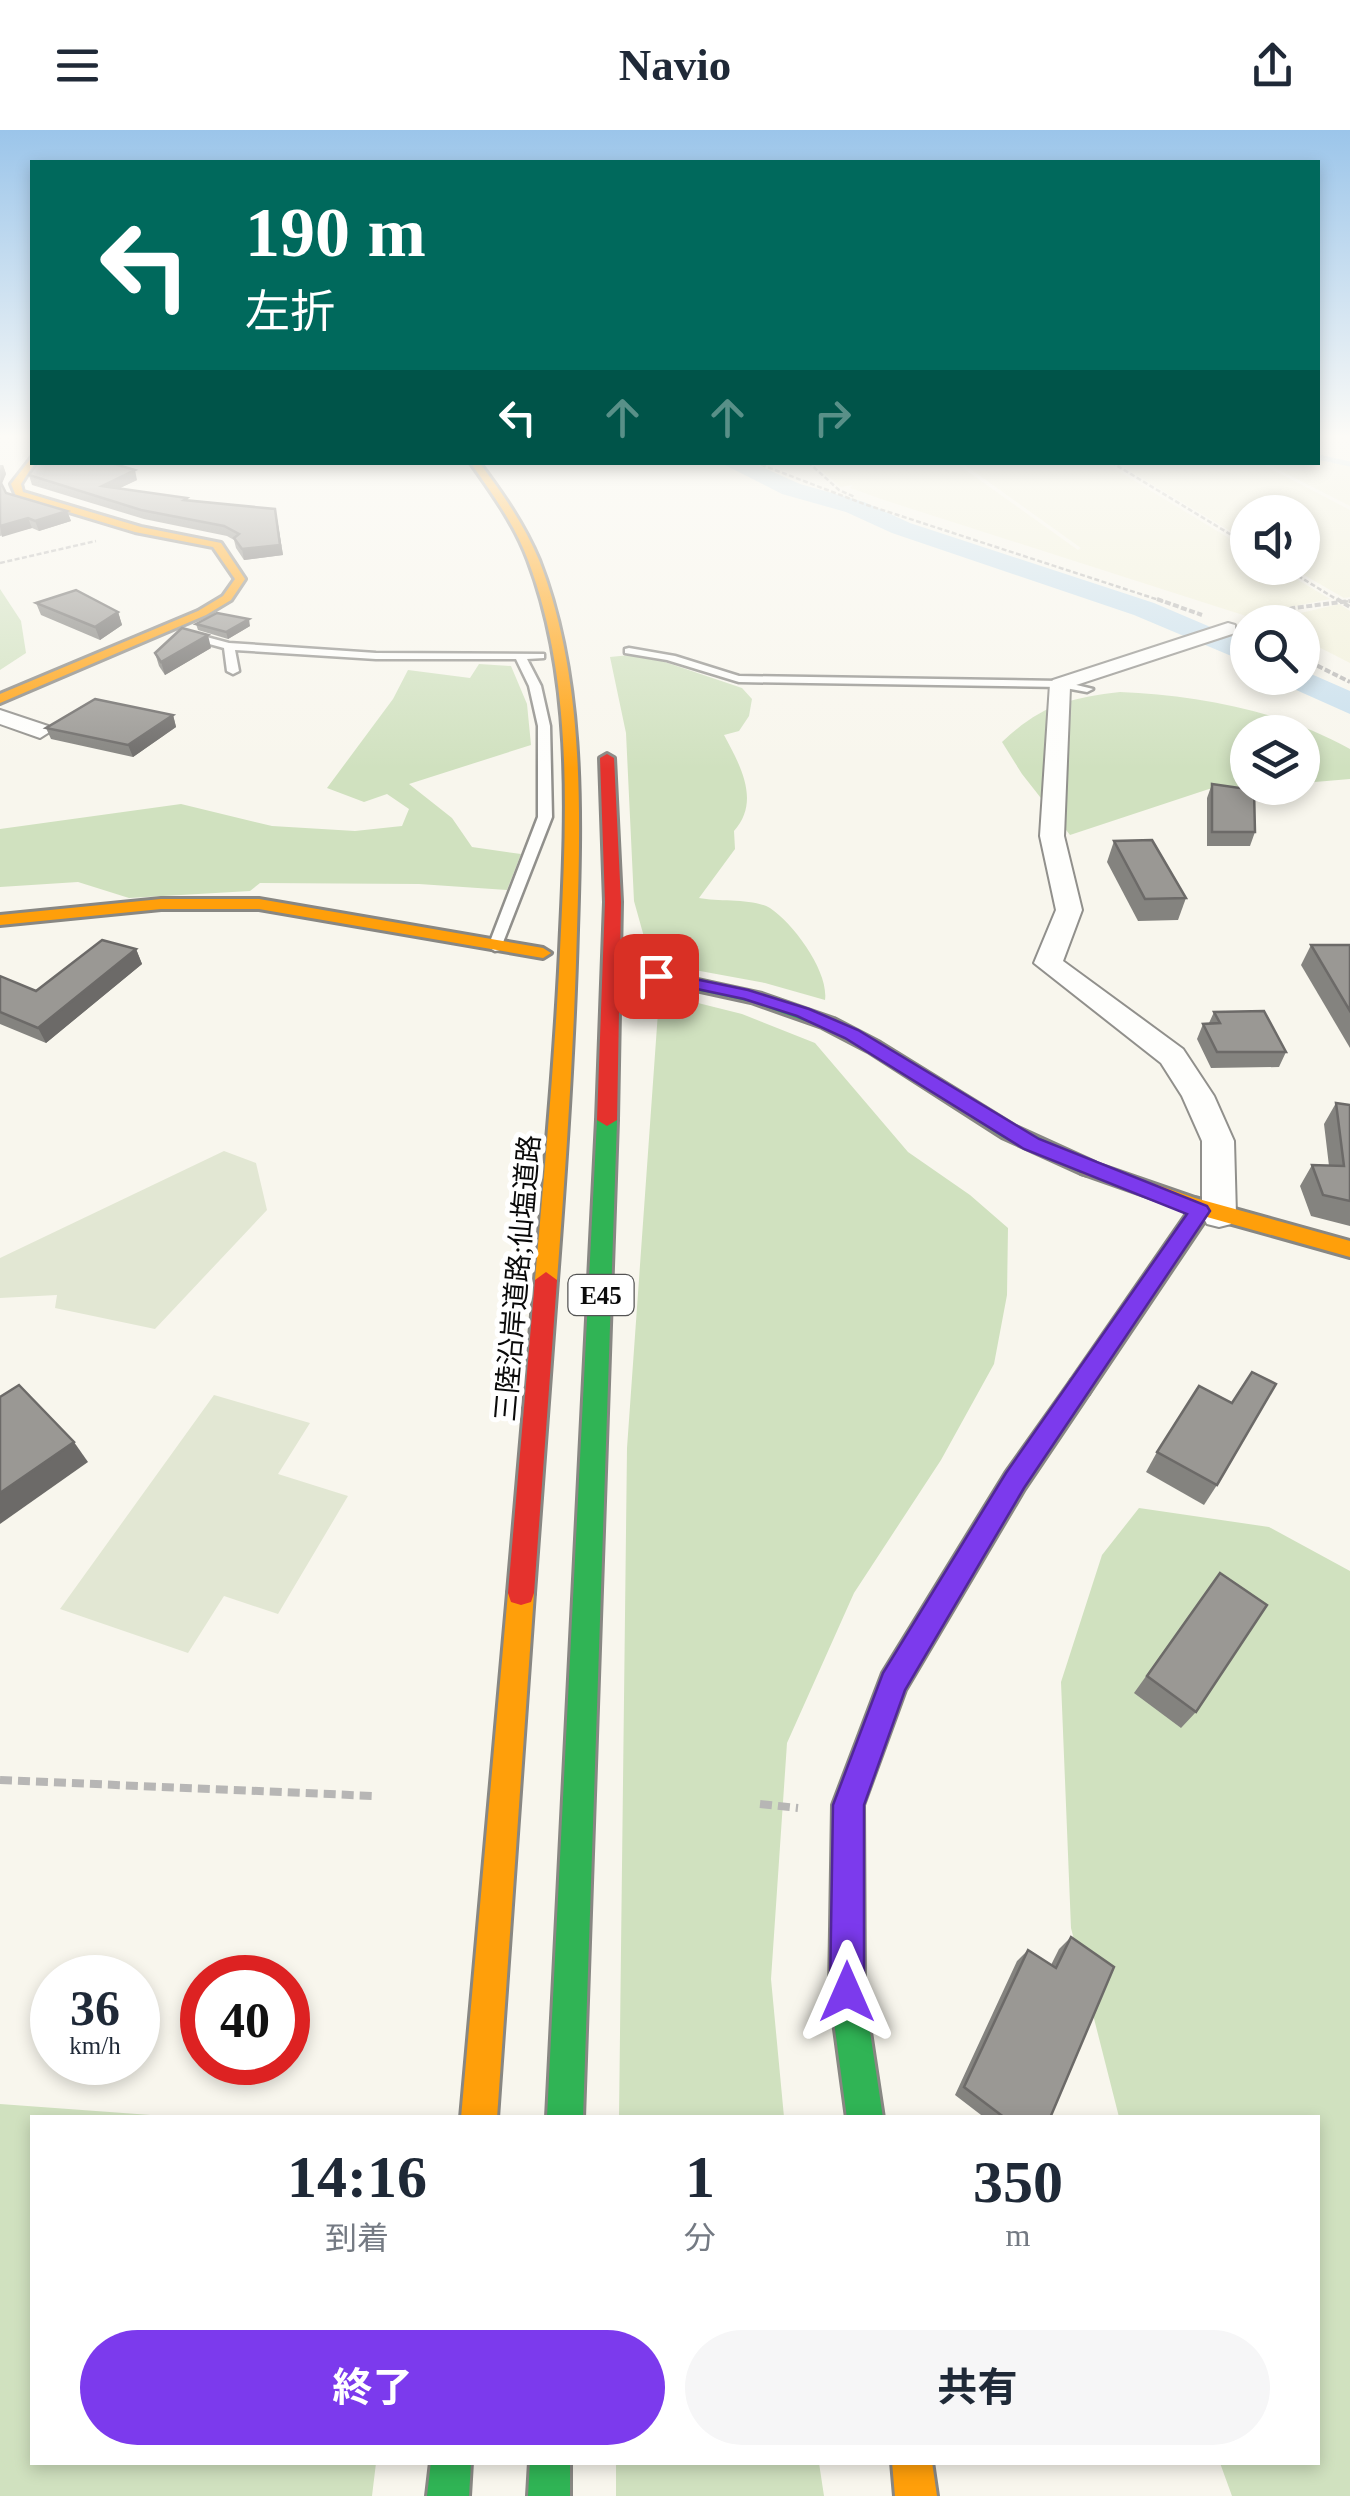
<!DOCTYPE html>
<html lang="ja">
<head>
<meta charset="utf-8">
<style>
  :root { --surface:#fff; --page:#f6f6f7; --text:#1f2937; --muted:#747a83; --accent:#7c3aed }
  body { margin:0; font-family:"Times New Roman","Noto Sans JP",serif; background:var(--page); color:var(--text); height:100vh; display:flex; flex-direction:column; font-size:38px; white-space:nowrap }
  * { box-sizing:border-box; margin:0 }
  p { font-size:32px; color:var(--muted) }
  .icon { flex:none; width:55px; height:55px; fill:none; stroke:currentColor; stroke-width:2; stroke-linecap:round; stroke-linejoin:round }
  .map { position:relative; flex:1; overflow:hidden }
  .drawer { position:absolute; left:30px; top:1985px; width:1290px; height:350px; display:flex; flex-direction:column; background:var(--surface); border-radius:0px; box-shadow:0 5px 15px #0003 }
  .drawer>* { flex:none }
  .guide { position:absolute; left:30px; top:30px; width:1290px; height:305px; border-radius:0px; box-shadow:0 5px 15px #0003; background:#00695c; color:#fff; overflow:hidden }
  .tools { position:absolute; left:1230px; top:365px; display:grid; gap:20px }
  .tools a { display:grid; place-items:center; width:90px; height:90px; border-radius:50%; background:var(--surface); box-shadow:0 5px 15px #0003; font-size:50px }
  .speed { position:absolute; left:30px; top:1825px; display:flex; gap:20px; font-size:50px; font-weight:700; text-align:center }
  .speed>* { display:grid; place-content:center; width:130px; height:130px; border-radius:50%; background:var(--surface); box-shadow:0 5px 15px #0003; line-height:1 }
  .speed small { font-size:25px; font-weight:400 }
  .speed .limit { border:15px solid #d22; background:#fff; color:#111 }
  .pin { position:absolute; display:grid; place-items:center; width:85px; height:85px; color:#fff; margin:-42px; border-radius:20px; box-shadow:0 5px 15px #0006 }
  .me { position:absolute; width:110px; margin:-55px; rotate:0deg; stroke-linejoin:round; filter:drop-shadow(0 0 8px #0008) }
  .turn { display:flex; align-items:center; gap:35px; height:210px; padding:0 50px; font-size:45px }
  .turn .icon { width:130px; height:130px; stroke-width:2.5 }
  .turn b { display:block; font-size:70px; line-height:85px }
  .lanes { display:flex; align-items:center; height:95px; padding:0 50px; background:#0003; justify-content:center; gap:50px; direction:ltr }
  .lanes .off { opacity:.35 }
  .eta { display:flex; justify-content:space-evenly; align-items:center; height:170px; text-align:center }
  .eta b { font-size:60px; font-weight:700; line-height:70px }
  .action { display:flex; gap:20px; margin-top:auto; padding:20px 50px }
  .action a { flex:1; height:115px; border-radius:60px; background:var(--accent); color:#fff; font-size:40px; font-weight:700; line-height:115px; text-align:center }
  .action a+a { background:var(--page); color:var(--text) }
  header { display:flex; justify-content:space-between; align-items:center; height:130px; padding:0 50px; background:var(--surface); font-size:45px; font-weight:700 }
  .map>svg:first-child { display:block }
  .farmland { fill:#f2f1db }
  .forest { fill:#d0e1bf }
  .cemetery { fill:#e2e7d3 }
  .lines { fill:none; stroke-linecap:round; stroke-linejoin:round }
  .stream { stroke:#c8dfed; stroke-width:5 }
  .river { fill:#c8dfed; fill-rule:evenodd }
  .lane-casing { stroke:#91908c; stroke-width:5 }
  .street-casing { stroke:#91908c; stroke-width:4 }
  .fast-casing { stroke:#888783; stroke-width:6 }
  .slow-casing { stroke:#888783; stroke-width:6 }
  .jam-casing { stroke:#888783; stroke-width:6 }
  .path-far2 { stroke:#b7b6b5; stroke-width:2.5; stroke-dasharray:5 2.5; stroke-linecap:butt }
  .path-far1 { stroke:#b7b6b5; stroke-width:4; stroke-dasharray:6 2.5; stroke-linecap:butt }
  .path { stroke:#b7b6b5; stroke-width:8; stroke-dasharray:12 6; stroke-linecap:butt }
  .lane { fill:#fefefc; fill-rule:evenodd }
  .street { fill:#fefefc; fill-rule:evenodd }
  .fast { fill:#30b455; fill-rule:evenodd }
  .slow { fill:#ff9f0a; fill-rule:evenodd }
  .jam { fill:#e5322d; fill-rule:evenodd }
  .wall { fill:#84837f }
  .shaded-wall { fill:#6c6a68 }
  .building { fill:#9a9894; stroke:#6c6a68; stroke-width:2.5 }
  .route { fill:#7c3aed; stroke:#51269a; stroke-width:2.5 }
  .labels { text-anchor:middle; stroke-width:10; stroke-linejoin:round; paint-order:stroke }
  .shield { fill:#fff; stroke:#545454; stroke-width:2.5 }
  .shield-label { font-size:25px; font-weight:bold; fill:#0a0a0a }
  .street-label { font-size:28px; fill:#0a0a0a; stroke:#fff }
</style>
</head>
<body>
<header><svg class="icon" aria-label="menu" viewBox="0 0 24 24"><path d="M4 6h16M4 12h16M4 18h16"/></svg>Navio<svg class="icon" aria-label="share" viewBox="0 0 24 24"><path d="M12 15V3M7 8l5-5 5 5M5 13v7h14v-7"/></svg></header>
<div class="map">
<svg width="1350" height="2366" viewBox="0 0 1350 2366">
  <rect width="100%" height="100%" fill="#f8f6ed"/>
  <!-- farmland -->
  <g class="farmland">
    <path d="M1318 329 1350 336V376L1265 333 1318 332Z"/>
    <path d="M813 333H956L1078 420 1081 418 962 333H1105L1247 419 1248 438H1278L1330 469 1246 486 887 371 850 358 853 355 840 357Z"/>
    <path d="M1116 333H1260L1350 380V467L1344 468 1292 438H1302V382H1248L1247 411Z"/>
    <path d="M1339 474 1350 481V533L1303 509 1302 492H1263Z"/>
  </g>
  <!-- forest -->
  <g class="forest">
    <path d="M0 459 21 491 26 523 0 540Z"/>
    <path d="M630 525 659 530 742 558 752 569 749 586 739 601 724 605C740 635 761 671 734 701L735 719 699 768C719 772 753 768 770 778 794 794 829 842 825 870L765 853 651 832 634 771 626 603 610 527Z"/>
    <path d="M479 534 511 536 527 574 531 615 409 654 452 688 472 717 521 724 507 760 419 754 260 753 250 761 129 768 78 752 0 757V699L181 674 272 696 355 701 402 696 409 679 387 664 364 672 327 658 393 569 408 540 470 548Z"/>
    <path d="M1120 562C1196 565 1283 581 1350 619V649L1303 653 1302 602H1248L1247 656 1209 659 1070 705 1022 644 1002 612C1040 576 1068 568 1120 562Z"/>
    <path d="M659 868 686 870 742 884 815 913 908 1022 970 1065 1008 1098 1007 1165 994 1234 941 1330 854 1463 787 1613 771 1849 784 1987H619L627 1318Z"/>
    <path d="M1139 1378 1269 1397 1350 1441V2366H1232L1220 2333 1318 2332V1988L1119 1987 1071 1798 1061 1552 1102 1425Z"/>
    <path d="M0 1974 178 1987 32 1988V2332L376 2333 372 2366H0Z"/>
    <path d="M616 2333H819L824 2366H616Z"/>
  </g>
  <!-- cemetery -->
  <g class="cemetery">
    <path d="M224 1021 256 1033 267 1080 155 1199 55 1178 57 1165 0 1168V1128Z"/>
    <path d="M214 1265 310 1293 278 1344 348 1366 278 1484 224 1466 188 1523 60 1479Z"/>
  </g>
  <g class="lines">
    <!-- stream -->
    <path class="stream" d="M1318 327 1350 334"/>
    <!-- river -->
    <g class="river">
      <path d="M719 332H751L800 354 864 372 910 393 1154 473 1248 513V533L1134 485 892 403 846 382 782 364Z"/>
      <path d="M1302 540 1350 561V584L1285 555 1280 548H1302Z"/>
    </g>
    <!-- lane casing -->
    <g class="lane-casing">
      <g id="lane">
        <path d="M184 501 229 513 376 523 544 524V528L527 529 541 556 550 596 552 687 500 820 495 821 488 817 538 687V596L529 556 516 529H376L235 520 239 541 233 544 227 541 224 518 180 506V502Z"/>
        <path d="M629 518 675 526 739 546 1060 551 1093 559 1087 562 1060 557 739 552 667 530 625 523V519Z"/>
      </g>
    </g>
    <!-- street casing -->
    <g class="street-casing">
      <g id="street">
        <path d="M1228 493 1235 495V503L1070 557 1064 706 1082 780 1063 831 1183 919 1214 966 1234 1011 1236 1085 1231 1094 1219 1097 1207 1094 1202 1085V1011L1182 966 1161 933 1034 833 1056 780 1040 706 1050 554 1053 550Z"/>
        <path d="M0 580 48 596 51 601 40 608 0 594Z"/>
      </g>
    </g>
    <!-- fast casing -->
    <g class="fast-casing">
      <g id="fast">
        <path d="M656 841 762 864 834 889 880 913 1016 997 1095 1033 1098 1038 1088 1045 1081 1043 1002 1007 868 921 822 897 751 872 650 850 647 846Z"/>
        <path d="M607 984 617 990 583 1988H547L597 990Z"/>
        <path d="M1080 1247 1088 1250 1092 1257 1088 1264 1024 1359 905 1560 863 1675 864 1862 883 1988H847L830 1862 833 1675 883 1543 1006 1343 1072 1250Z"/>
        <path d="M431 2332H471L469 2366H427Z"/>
        <path d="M530 2332H570V2366H528Z"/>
      </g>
    </g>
    <!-- slow casing -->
    <g class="slow-casing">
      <g id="slow">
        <path d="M32 327 35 332 21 354 23 362 141 397 221 413 245 449 231 470 206 485 0 573V564L198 481 223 466 235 449 213 417 135 402 16 366 11 354Z"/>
        <path d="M470 332H479C502 363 524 394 539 430 584 545 581 678 577 800 574 917 566 1033 557 1150L546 1158 535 1150C545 1034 556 917 561 800 567 679 572 546 528 430 515 395 492 363 470 332Z"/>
        <path d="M161 769H259L543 818 551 823 543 828 259 779H161L0 795V785Z"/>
        <path d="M1088 1031 1195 1068 1350 1111V1127L1207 1087 1088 1264H1072L1068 1257 1072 1250 1189 1081 1081 1043 1078 1038 1081 1033Z"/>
        <path d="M521 1451 531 1454 534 1463 497 1988H461L508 1463 511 1454Z"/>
        <path d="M892 2332H932L937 2366H895Z"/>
      </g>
    </g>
    <!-- jam casing -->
    <g class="jam-casing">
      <g id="jam">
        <path d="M607 624 614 628 621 772 617 990 607 996 597 990 605 772 600 628Z"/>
        <path d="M546 1142 557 1150 534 1463 531 1472 521 1475 511 1472 508 1463 535 1150Z"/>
      </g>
    </g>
    <!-- path-far2 -->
    <g class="path-far2">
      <path d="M754 332 864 374 1165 472"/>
      <path d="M808 332 839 360 855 367"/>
      <path d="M1111 332 1248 415"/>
      <path d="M0 433 96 411"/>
      <path d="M1285 438 1341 472"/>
      <path d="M1343 472 1350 471"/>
    </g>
    <!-- path-far1 -->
    <g class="path-far1">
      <path d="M1157 469 1202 485"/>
      <path d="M1337 469 1350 477"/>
      <path d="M1249 492 1293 478 1350 471"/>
      <path d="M1302 528 1350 552"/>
    </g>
    <!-- path -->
    <g class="path">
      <path d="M0 1650 374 1666"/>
      <path d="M760 1674 798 1678"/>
    </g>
    <!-- lane -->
    <use href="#lane" class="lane"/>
    <!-- street -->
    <use href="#street" class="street"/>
    <!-- fast -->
    <use href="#fast" class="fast"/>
    <!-- slow -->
    <use href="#slow" class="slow"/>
    <!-- jam -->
    <use href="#jam" class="jam"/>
  </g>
  <!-- wall -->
  <g class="wall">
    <path d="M0 335H3L6 344 1 354 6 363 67 381 71 391 39 401 32 398 0 406Z"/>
    <path d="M29 345 137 350 120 358 187 368 188 370 277 389 283 425 244 430 236 418 234 410 227 406 144 389 32 355Z"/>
    <path d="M36 473 118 482 122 495 100 510 41 485Z"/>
    <path d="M196 494 250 496 228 509 198 500Z"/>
    <path d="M211 518 165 545 159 536 155 523Z"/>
    <path d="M173 585 176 597 133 627 51 609 46 598Z"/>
    <path d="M1212 654 1255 702 1250 716H1207V668Z"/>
    <path d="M1114 711 1186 768 1178 790 1138 791 1107 732Z"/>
    <path d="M1311 815H1350V918L1301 835Z"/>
    <path d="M136 819 142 834 46 913 0 894V846L36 861Z"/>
    <path d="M1214 882 1286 922 1279 937 1211 938 1197 909 1203 894 1209 893Z"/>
    <path d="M1336 973 1350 975V1096L1311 1086 1300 1056 1312 1035 1329 1036 1324 994Z"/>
    <path d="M1157 1322 1217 1355 1204 1375 1146 1342Z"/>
    <path d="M1220 1443 1196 1582 1181 1598 1134 1563Z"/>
    <path d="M1071 1807 1050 1988H985L955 1965 1017 1831 1028 1820 1051 1835 1059 1819Z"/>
  </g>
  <!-- shaded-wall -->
  <g class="shaded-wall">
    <path d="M3 335 6 344 1 356 0 340Z"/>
    <path d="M135 340 137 350 105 365 102 356Z"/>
    <path d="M67 381 71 391 39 401 35 391Z"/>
    <path d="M28 388 32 398 2 407 0 396Z"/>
    <path d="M277 389 283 425 244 430 242 419Z"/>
    <path d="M118 482 122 495 100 510 95 497Z"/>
    <path d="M249 489 250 496 228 509 226 502Z"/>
    <path d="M208 505 211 518 165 545 161 532Z"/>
    <path d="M173 585 176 597 133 627 128 615Z"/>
    <path d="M136 819 142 834 46 913 38 898Z"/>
    <path d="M74 1312 88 1332 0 1394V1363Z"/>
  </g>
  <!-- building -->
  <g class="building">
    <path d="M38 332H108L135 340 102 356 187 368 184 370 275 379 280 415 242 419 234 408 239 404 224 396 141 380 29 345Z"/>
    <path d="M0 351 6 363 67 381 35 391 28 388 0 396Z"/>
    <path d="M76 460 118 482 95 497 36 473Z"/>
    <path d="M217 483 249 489 226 502 196 494Z"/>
    <path d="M182 498 208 505 161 532 155 523Z"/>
    <path d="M95 569 173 585 128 615 46 598Z"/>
    <path d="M1212 654 1254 660 1255 702H1212Z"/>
    <path d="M1152 710 1186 768 1145 769 1114 711Z"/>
    <path d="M102 810 136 819 38 898 0 882V846L36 861Z"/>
    <path d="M1311 815H1350V881Z"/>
    <path d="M1264 881 1286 922H1217L1203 894 1220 893 1214 882Z"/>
    <path d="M1336 973 1350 975V1071L1323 1065 1312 1035 1344 1036Z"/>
    <path d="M1252 1242 1276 1254 1217 1355 1157 1322 1199 1256 1232 1273Z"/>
    <path d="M19 1255 74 1312 0 1363V1267Z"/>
    <path d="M1220 1443 1267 1475 1196 1582 1147 1546Z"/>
    <path d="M1071 1807 1114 1837 1050 1988H1005L964 1957 1028 1820 1056 1838Z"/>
  </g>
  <!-- sky -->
  <linearGradient id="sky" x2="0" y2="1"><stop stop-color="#9bc5ea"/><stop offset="0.48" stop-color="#fcfbf7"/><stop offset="1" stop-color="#fcfbf7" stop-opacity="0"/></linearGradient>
  <rect width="1350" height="639" fill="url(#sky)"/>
  <!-- route -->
  <path class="route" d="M656 841 748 860 809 879 858 900 1039 1009 1207 1076 1210 1081 1024 1358 905 1560 864 1675V1862L859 1874 847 1879 835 1874 830 1862 833 1675 883 1543 1006 1343 1187 1084 1024 1019 845 908 797 886 744 869 650 849V842Z"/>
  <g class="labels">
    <!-- shield labels -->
    <rect class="shield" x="568.5" y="1145" width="65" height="40" rx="8"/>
    <g class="shield-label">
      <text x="601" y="1174">E45</text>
    </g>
    <!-- street labels -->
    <g class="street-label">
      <text transform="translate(517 1148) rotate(-85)" y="10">三陸沿岸道路;仙塩道路</text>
    </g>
  </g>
</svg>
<div class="tools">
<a><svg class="icon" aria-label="sound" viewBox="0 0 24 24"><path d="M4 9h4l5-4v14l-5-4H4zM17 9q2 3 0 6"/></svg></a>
<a><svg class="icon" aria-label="search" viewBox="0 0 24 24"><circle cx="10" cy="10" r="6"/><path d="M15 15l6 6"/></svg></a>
<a><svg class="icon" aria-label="layers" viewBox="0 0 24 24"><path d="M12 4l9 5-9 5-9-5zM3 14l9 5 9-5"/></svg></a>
</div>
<div class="speed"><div>36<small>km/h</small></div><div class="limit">40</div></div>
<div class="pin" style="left:656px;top:846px;background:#d93025"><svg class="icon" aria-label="arrive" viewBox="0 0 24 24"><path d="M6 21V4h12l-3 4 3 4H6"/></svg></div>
<svg class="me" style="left:847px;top:1862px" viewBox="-20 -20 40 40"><path d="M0-17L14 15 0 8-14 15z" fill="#7c3aed" stroke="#fff" stroke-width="4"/></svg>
<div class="guide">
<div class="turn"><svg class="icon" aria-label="left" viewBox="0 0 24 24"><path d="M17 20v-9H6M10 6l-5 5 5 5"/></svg><div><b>190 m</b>左折</div></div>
<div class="lanes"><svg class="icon" aria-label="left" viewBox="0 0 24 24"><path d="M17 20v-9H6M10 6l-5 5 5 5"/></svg><svg class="icon off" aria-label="ahead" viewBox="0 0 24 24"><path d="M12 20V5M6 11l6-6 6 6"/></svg><svg class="icon off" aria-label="ahead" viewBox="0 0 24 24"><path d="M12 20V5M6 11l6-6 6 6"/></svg><svg class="icon off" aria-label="right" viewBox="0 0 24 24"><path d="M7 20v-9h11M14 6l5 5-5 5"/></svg></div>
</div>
<section class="drawer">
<div class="eta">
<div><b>14:16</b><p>到着</p></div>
<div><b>1</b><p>分</p></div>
<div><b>350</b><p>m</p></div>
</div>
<div class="action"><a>終了</a><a>共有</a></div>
</section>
</div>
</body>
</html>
